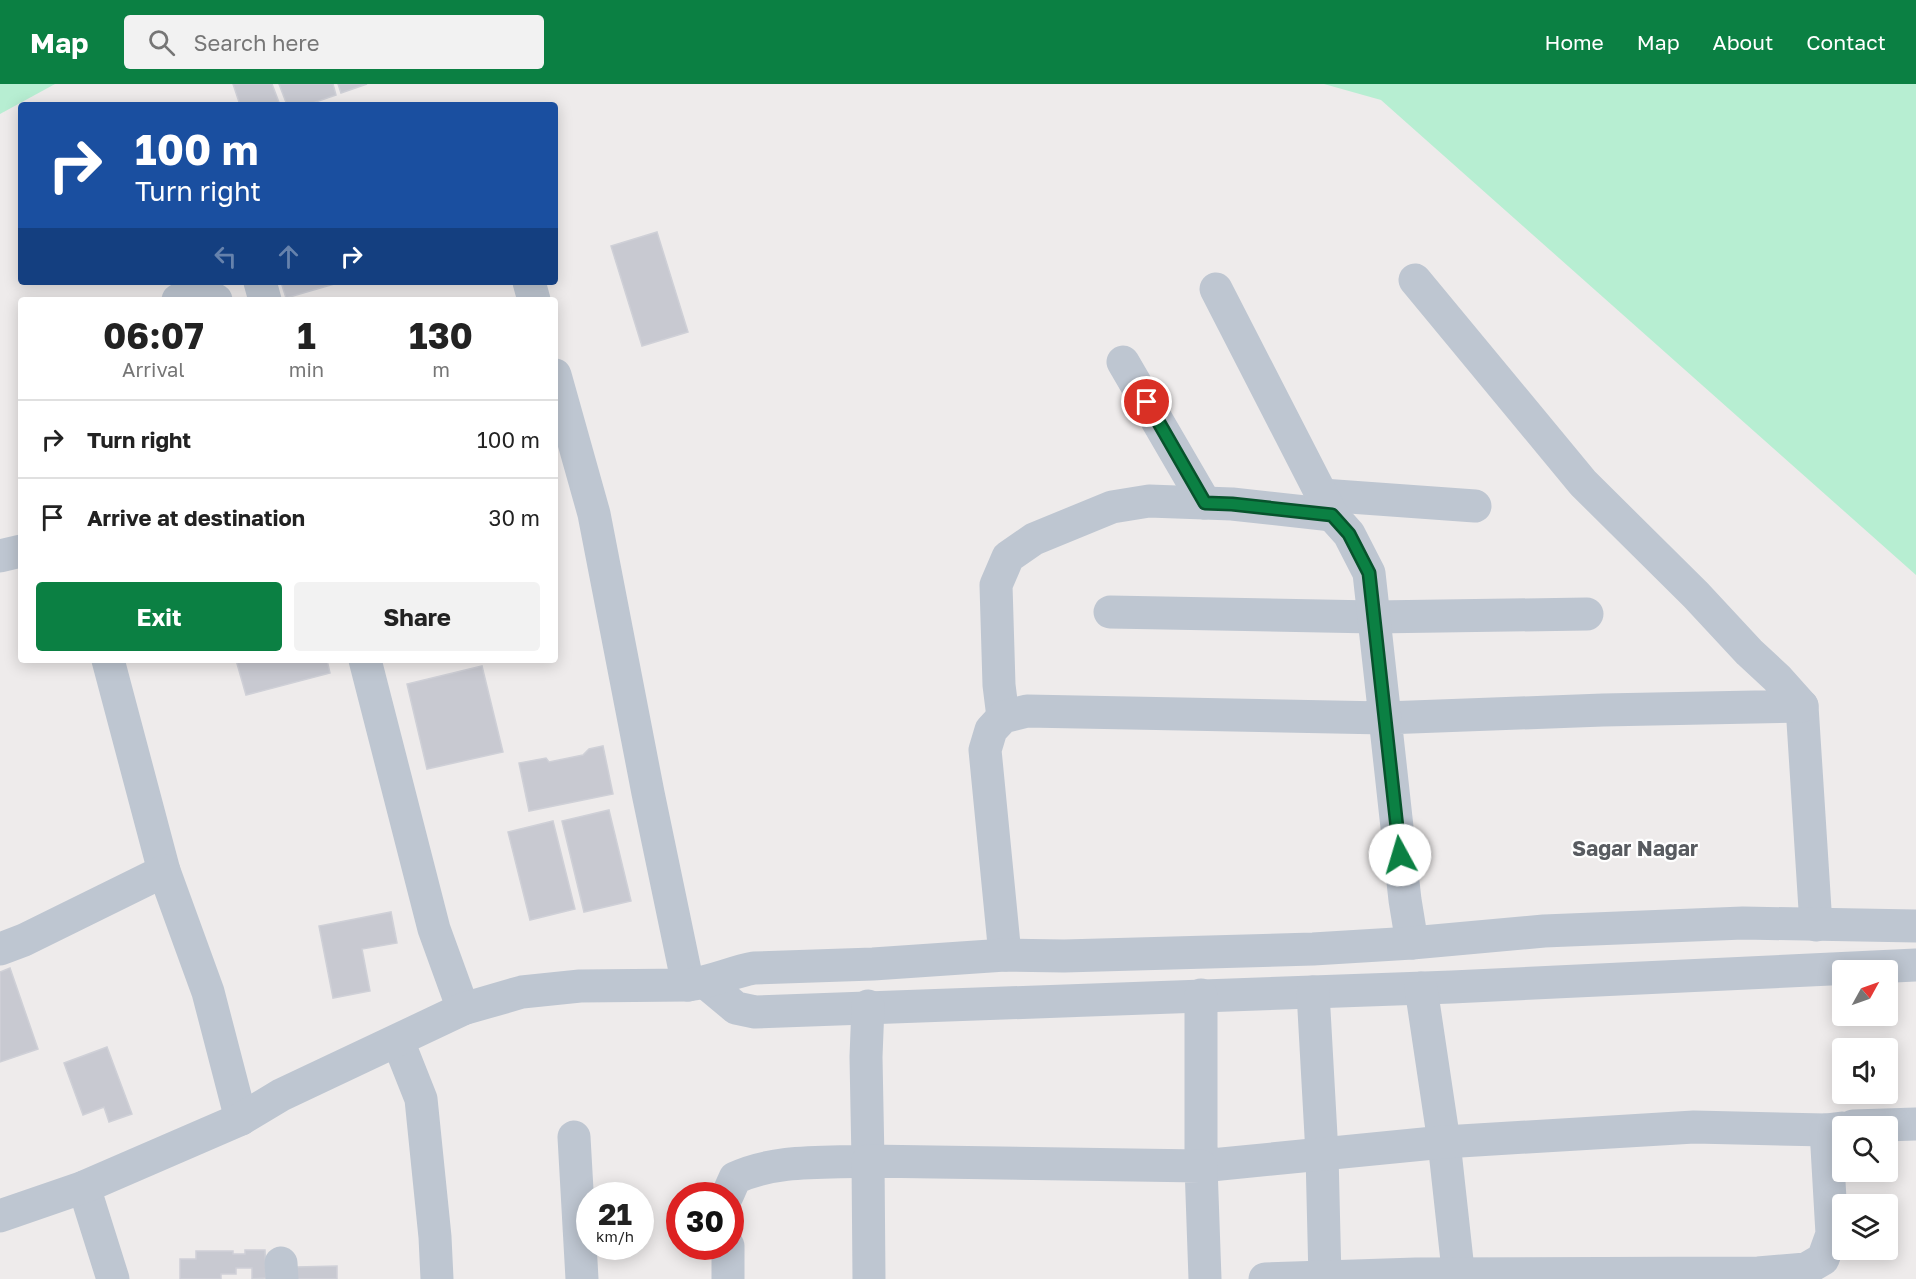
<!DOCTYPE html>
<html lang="en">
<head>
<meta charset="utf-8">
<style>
  :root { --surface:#fff; --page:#f2f2f2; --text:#222; --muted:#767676; --line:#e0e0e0; --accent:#0b8043 }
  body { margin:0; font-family:"Golos Text",sans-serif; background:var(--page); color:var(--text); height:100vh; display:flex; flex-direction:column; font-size:22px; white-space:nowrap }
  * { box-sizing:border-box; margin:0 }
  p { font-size:20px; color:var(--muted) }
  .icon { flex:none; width:33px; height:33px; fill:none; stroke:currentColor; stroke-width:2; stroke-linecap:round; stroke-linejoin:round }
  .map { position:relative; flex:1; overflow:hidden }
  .panel { position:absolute; left:18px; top:213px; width:540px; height:366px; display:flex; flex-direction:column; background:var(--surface); border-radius:6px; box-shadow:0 3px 15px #0003 }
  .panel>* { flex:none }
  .hud { position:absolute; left:18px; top:18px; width:540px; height:183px; border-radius:6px; box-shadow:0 3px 15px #0003; background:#1a4fa0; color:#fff; overflow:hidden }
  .needle { width:39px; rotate:50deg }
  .controls { position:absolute; left:1832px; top:876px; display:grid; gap:12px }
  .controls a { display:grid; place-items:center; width:66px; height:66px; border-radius:6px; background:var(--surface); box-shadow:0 3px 15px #0003; font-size:30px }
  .speed { position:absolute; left:576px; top:1098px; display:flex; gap:12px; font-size:30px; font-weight:700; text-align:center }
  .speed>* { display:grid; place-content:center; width:78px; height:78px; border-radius:50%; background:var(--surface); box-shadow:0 3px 15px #0003; line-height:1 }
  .speed small { font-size:15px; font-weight:400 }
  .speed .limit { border:9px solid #d22; background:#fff; color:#111 }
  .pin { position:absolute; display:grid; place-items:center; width:51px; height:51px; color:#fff; margin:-26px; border:3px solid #fff; border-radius:50%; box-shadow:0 2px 6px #0007 }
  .me { position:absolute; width:66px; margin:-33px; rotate:354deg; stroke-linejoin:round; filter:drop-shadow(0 0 4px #0008) }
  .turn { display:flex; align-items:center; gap:21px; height:126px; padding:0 18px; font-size:27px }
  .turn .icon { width:78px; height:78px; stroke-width:2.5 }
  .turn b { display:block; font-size:42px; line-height:51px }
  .lanes { display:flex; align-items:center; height:57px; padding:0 18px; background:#0003; justify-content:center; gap:30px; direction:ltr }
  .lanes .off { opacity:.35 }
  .eta { display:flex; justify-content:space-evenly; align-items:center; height:102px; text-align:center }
  .eta b { font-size:36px; font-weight:700; line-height:42px }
  .action { display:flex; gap:12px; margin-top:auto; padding:12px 18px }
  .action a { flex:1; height:69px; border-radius:6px; background:var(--accent); color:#fff; font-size:24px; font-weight:700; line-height:69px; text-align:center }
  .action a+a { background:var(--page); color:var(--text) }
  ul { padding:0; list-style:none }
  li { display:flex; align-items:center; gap:18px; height:78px; padding:0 18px; border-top:2px solid var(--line) }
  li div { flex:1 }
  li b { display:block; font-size:22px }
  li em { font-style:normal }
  header { display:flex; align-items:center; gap:36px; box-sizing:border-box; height:84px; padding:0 30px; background:var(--accent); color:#fff }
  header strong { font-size:28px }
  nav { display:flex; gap:33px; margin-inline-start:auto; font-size:21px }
  .search { width:420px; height:54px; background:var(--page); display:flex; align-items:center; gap:15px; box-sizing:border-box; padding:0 21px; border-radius:6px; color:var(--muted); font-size:22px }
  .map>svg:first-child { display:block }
  .green { fill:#b7eed2 }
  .building { fill:#c8c9d1; stroke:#cfd0d7; stroke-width:1.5 }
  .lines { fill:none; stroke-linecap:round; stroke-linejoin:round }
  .minor { stroke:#bec6d1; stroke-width:33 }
  .route-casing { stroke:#07532c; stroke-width:15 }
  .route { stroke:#0b8043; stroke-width:10 }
  .labels { text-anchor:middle; stroke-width:4.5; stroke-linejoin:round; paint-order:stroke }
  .neighbourhood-label { font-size:21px; font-weight:bold; fill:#585b60; stroke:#fff }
</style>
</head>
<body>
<header>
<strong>Map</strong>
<div class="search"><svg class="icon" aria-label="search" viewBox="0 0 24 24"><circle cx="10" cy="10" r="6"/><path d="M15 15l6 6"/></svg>Search here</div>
<nav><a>Home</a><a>Map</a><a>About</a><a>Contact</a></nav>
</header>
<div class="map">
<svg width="1916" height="1195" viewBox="0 0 1916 1195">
  <rect width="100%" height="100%" fill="#eeebeb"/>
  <!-- green -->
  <g class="green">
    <path d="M0 0H55L0 30Z"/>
    <path d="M1324 0H1916V491L1381 16Z"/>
  </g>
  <!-- building -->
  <g class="building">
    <path d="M233 0H272L280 21H240Z"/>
    <path d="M279 0H333L336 11 307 21H287Z"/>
    <path d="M338 0H367L341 9Z"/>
    <path d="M657 148 688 248 642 262 611 162Z"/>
    <path d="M281 198H341L286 214Z"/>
    <path d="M236 576H327L330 589 246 611Z"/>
    <path d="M482 582 503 668 427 685 407 600Z"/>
    <path d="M603 662 613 710 529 727 519 679 546 674 549 678 583 671 589 665Z"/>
    <path d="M609 726 631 817 584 828 562 737Z"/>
    <path d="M553 737 575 825 530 836 508 748Z"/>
    <path d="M391 828 397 859 362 865 370 907 333 914 319 842Z"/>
    <path d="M10 884 38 965 0 978V888Z"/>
    <path d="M107 963 132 1030 109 1038 104 1023 83 1031 64 979Z"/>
    <path d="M245 1166H265L266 1194 252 1195V1184H236V1190H221V1195H180V1175H196V1167H233V1170H245Z"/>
    <path d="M337 1182V1195H297V1183Z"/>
  </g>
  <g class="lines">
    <!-- minor -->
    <g class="minor">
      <path d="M260 198 265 216"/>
      <path d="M529 198 534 216"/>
      <path d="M178 216 197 212 216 216"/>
      <path d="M1123 278 1205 419"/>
      <path d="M555 291 594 430 648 709 688 901"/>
      <path d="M1322 411 1475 422"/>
      <path d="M0 472 21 467"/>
      <path d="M1110 528 1374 533 1587 530"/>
      <path d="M108 576 164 787"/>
      <path d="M365 576 434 845 463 925"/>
      <path d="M1802 622 1816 841"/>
      <path d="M1003 633 999 601 996 501 1008 473 1034 455 1112 423 1149 417 1232 420 1332 431"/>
      <path d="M1412 859 1405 816 1385 634 1603 626 1802 622 1777 594 1749 568 1696 511 1583 399 1415 196"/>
      <path d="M0 865 24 856 164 787 208 908 241 1035"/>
      <path d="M1005 871 985 666 991 646 1003 633 1027 627 1385 634 1369 489 1349 450 1332 431 1216 205"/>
      <path d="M706 899 736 924 755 928 1452 903 1916 881"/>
      <path d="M1421 904 1444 1058 1459 1195"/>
      <path d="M1313 908 1322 1070 1325 1195"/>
      <path d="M1201 911V1082L1444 1058 1694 1043 1826 1046 1842 1044"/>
      <path d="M398 957 421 1015 435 1153 437 1195"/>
      <path d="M1853 1042 1916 1040"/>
      <path d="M574 1053 582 1195"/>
      <path d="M84 1103 113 1195"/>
      <path d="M727 1112 735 1094C776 1075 824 1079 868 1077L866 973 868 922"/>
      <path d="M0 1132 84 1103 241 1035 281 1011 463 925 522 908 580 902 688 901C711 898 732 888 754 884L873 880 1005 871 1064 872 1313 865 1412 859 1544 847 1743 839 1916 842"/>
      <path d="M728 1162V1195"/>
      <path d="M281 1179 282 1195"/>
      <path d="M869 1195 868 1077 1201 1082 1205 1195"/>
      <path d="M1265 1195 1416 1190 1758 1189 1806 1185 1823 1175 1832 1150 1826 1046"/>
    </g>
  </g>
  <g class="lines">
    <!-- route casing -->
    <g class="route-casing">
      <path id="route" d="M1147 318 1205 419 1232 420 1332 431 1349 450 1369 489 1400 771"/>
    </g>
    <!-- route -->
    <use href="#route" class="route"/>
  </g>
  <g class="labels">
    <!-- neighbourhood labels -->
    <g class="neighbourhood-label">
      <text x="1635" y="772">Sagar Nagar</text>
    </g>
  </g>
</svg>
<div class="controls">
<a><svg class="needle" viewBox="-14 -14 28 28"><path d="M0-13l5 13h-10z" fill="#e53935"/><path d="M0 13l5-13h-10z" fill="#767676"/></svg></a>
<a><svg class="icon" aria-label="sound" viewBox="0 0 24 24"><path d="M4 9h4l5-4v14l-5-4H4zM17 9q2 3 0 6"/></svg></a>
<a><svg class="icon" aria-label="search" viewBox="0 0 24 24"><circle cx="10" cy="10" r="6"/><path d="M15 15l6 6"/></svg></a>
<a><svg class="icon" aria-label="layers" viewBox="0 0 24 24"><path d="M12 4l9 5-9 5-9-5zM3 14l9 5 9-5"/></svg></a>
</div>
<div class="speed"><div>21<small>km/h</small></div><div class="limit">30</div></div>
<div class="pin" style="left:1147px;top:318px;background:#d93025"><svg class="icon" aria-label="arrive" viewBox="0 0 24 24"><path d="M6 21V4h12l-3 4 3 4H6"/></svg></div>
<svg class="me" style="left:1400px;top:771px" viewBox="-20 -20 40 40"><circle r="19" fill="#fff"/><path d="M0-13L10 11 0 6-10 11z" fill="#0b8043"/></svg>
<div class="hud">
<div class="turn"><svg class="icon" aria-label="right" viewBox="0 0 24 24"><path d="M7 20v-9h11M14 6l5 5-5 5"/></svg><div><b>100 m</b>Turn right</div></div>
<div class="lanes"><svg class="icon off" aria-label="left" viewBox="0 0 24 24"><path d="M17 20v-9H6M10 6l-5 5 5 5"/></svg><svg class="icon off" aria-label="ahead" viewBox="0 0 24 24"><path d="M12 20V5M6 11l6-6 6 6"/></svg><svg class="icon" aria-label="right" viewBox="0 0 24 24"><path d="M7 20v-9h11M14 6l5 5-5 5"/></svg></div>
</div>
<section class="panel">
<div class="eta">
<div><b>06:07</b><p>Arrival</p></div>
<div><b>1</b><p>min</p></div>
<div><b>130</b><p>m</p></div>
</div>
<ul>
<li><svg class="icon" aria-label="right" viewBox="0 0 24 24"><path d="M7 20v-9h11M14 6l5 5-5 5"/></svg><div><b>Turn right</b></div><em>100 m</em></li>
<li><svg class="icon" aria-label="arrive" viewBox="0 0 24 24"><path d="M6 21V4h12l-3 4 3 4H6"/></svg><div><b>Arrive at destination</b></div><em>30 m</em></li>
</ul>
<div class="action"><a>Exit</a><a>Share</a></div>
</section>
</div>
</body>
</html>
